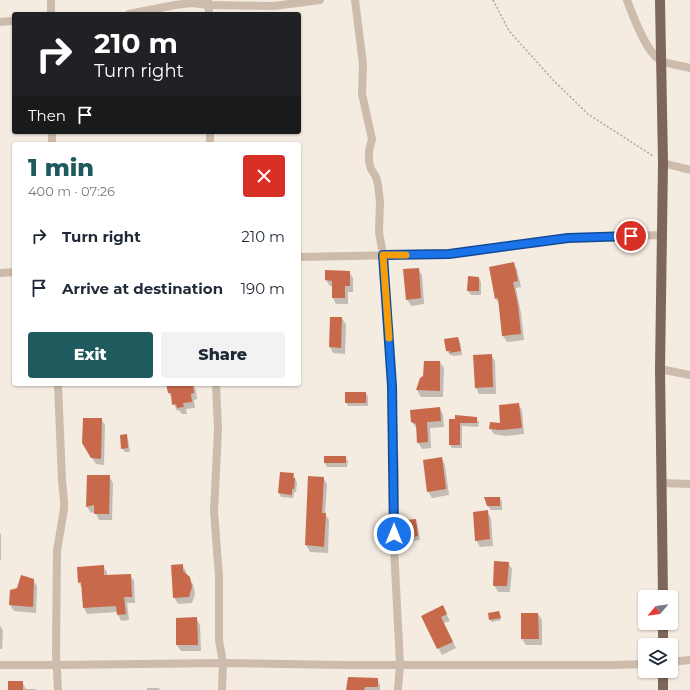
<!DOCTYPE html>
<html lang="en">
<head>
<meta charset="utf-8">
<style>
  :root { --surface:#fff; --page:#f2f2f3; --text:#1f2937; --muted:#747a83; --accent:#1f5a5e }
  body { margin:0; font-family:Montserrat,sans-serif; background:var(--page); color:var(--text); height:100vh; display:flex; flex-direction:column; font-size:15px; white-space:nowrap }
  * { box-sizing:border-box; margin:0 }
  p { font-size:13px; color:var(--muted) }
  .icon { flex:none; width:22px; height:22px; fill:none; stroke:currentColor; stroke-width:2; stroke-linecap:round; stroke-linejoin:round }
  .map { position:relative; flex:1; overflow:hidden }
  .side { position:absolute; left:12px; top:142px; width:289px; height:244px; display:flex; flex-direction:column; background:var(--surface); border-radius:4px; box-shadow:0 1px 3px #0004 }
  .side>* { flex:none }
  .banner { position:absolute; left:12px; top:12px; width:289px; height:122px; border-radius:4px; box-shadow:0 1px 3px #0004; background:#202124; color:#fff; overflow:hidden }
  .needle { width:26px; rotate:241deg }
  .tools { position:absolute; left:638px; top:590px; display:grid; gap:8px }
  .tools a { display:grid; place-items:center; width:40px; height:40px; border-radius:4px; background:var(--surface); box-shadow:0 1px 3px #0004; font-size:20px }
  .pin { position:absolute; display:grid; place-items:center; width:34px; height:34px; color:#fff; margin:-17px; border:2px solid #fff; border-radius:50%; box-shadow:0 1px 4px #0007 }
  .me { position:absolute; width:44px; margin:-22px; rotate:0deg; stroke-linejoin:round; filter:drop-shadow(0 0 3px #0008) }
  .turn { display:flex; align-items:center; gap:14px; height:84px; padding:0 16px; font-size:18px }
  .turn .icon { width:52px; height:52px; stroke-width:2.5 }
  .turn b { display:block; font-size:28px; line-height:34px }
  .then { display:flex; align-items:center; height:38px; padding:0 16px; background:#0003; gap:8px; font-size:15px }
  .round { display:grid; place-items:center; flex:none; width:42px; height:42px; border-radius:4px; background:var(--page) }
  .overview { display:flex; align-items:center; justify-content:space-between; height:68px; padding:0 16px }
  h1 { font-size:24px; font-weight:800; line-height:30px; color:var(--accent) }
  .action { display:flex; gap:8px; margin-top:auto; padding:8px 16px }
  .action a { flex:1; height:46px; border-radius:4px; background:var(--accent); color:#fff; font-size:16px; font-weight:800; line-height:46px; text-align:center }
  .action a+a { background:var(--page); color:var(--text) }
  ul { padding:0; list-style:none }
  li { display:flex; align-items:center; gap:12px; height:52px; padding:0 16px }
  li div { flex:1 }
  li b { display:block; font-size:15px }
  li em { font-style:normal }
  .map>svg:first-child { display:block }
  .shadow { fill:#0003 }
  .building { fill:#c8694b }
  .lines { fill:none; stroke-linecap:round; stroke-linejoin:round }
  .path { stroke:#b9a596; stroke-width:1.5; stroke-dasharray:2 2; stroke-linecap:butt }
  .minor { stroke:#cdbbac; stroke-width:8 }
  .primary { stroke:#7d675c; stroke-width:10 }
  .route-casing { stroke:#114b97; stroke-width:10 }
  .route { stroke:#1a73e8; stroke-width:7 }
  .slow { stroke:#f59e0b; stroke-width:7 }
</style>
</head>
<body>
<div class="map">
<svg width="690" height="690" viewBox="0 0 690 690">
  <rect width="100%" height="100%" fill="#f4ebe1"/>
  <!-- shadow -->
  <g class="shadow">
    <path d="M14 46V61L12 56Z"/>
    <path d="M513 263 517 269 521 287 516 288 521 313 524 340 507 342 503 336 500 305 496 299Z"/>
    <path d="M418 269 422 275 424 304 411 306 407 299Z"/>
    <path d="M349 272 353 278V292H348V304H336L333 298V286H330L326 280Z"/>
    <path d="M479 278 481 282V295H471L468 291Z"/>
    <path d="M331 318H342L346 325 345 354 333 353 330 347Z"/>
    <path d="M458 338 460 342 462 355 453 356 452 355H450L447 351Z"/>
    <path d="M474 355H491L495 361 496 394H479L476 388Z"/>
    <path d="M440 362 444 368 443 397H421L417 390 421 378Z"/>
    <path d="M171 384H193L196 390 197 399 194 400 195 408 186 409 187 414H182L179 410 177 411 169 393Z"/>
    <path d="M366 393 368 397V406H348L346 402Z"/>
    <path d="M518 404 522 410 524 434 505 436 494 434 490 428 502 424Z"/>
    <path d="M440 408 443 415 444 427 430 428 431 448 422 449 418 442 417 429 412 422Z"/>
    <path d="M476 418 479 422 478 427 462 426V448H452L450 445V420Z"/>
    <path d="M101 419 105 425 104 465 96 464 83 443Z"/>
    <path d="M126 435 128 439 130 452H125L122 448Z"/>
    <path d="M345 457 348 461 347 467H327L325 463Z"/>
    <path d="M442 458 445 465 449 495 432 498 428 491Z"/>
    <path d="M281 473 293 474 295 478 297 483 296 492H294L293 498 281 497 279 493Z"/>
    <path d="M88 476H109L113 483 112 520H99L95 512 91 513 87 507Z"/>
    <path d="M323 478 327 484 325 514 329 520 328 553 310 552 306 545 309 505Z"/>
    <path d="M500 498 502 502V510H491L488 506Z"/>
    <path d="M487 512 491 518 493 546 480 547 476 540Z"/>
    <path d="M415 520 417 524 420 540 411 541 409 537Z"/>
    <path d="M0 533 1 535V560H0Z"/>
    <path d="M508 563 512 569 510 592H498L494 585Z"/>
    <path d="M182 565 186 571V575L193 584 195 594 192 603 178 604 174 597Z"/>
    <path d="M103 566 107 572V576L130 575 134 581 135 603H127L129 620 121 621 117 612 87 614 84 608 82 588 79 582Z"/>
    <path d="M33 580 37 586 36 613 14 611 10 605 17 589Z"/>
    <path d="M499 612 501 620 491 622 489 614Z"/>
    <path d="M446 613 450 621 444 623 456 648 442 655 422 616Z"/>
    <path d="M522 614H538L542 620V645H526L522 639Z"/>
    <path d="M196 618 200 625 201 651H181L177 645Z"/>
    <path d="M0 625 3 631 2 649H0Z"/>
    <path d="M377 679 380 685V690H347Z"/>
    <path d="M22 682 26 689H35L36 690H9Z"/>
    <path d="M147 688H159L160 690H147Z"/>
  </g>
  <!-- building -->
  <g class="building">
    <path d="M514 262 518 281 513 282 518 305 521 334 502 336 498 298 495 299 489 267Z"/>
    <path d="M419 268 421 298 406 300 403 269Z"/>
    <path d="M325 270 350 271V286H345V298H332V281L325 280Z"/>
    <path d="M468 276 479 277V291H467Z"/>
    <path d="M330 317H342L341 348 329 347Z"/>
    <path d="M458 337 461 351 450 353V351H446L444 339Z"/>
    <path d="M492 354 493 387 475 388 473 355Z"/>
    <path d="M424 361H440V391L416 390 420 378 423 376Z"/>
    <path d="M166 384H193L194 393 191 394 192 402 183 403 184 407 177 408 176 404 172 405 171 393H168Z"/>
    <rect x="345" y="392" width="21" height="11"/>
    <path d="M519 403 522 428 501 430 489 429 490 422 500 423 499 405Z"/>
    <path d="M440 407 441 421 427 422 428 442 417 443 416 424 411 422 410 410Z"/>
    <path d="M455 415 477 417V423H460V445H449V419H455Z"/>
    <path d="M83 418H102L101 459 91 458 82 443Z"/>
    <path d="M127 434 128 448 121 449 120 435Z"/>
    <rect x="324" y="456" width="22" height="7"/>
    <path d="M442 457 446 489 427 492 423 460Z"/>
    <path d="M280 472 294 473 293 478H295L294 489H292V495L278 493Z"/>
    <path d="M87 475H110L109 514H94V505L86 507Z"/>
    <path d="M308 476 324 477 322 513H326L324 547 305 545Z"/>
    <path d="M484 497H500V506H487Z"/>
    <path d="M488 510 490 539 475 541 473 512Z"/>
    <path d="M416 519 418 536 408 538 405 520Z"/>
    <path d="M494 561 509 562 507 586H493Z"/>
    <path d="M183 564V571L190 577 192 587 189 597 173 598 171 565Z"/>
    <path d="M104 565V575L131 574 132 597H124L126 614 117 615 116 606 83 608 81 582 78 583 77 567Z"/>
    <path d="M21 575 34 579 33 607 9 605 10 590 17 588Z"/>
    <path d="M443 605 447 614 441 617 453 642 437 649 421 616Z"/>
    <path d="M499 611 501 618 489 620 488 613Z"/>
    <path d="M521 613H538L539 639H521Z"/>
    <path d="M197 617 198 645H176V618Z"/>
    <path d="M348 677 378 678V687H365L364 690H346Z"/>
    <rect x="8" y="681" width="15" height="9"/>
  </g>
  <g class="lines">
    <!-- path -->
    <path class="path" d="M493 0 509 31 554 81 588 114 653 156"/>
    <!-- minor -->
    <g class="minor">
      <path d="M51 0V14"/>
      <path d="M355 0 363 64 362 94 372 139 369 151V162L371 169 376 177 378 185 380 202 379 232 383 255 392 386 395 477 394 548 400 664 398 690"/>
      <path d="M627 0C633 16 646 52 660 60 667 64 682 66 690 68"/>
      <path d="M208 1 209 14"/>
      <path d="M129 14 175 5 192 3 208 5 274 6 320 0"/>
      <path d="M0 22 14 21"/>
      <path d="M52 144V132"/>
      <path d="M210 144V132"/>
      <path d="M663 163 690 170"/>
      <path d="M299 257 449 254 568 238 663 235"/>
      <path d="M0 273 14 272"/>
      <path d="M660 369 690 375"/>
      <path d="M216 384 218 430 214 511 219 576V640L223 663 222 690"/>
      <path d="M661 483 690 484"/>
      <path d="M671 662 690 660"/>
      <path d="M0 665H57L223 663 345 665H615L645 664"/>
      <path d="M58 690 56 654 57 551 64 509V501L62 481 58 384"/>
    </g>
    <!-- primary -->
    <g class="primary">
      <path d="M660 0 663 163 660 369 663 597"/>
      <path d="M663 623V645"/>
      <path d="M663 690V671"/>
    </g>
  </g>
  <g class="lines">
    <!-- route casing -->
    <g class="route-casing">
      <path id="route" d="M394 534 392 386 383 255 449 254 568 238 631 236"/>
    </g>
    <!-- route -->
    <use href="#route" class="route"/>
    <!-- slow -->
    <path class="slow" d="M389 338 383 255H406"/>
  </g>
</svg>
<div class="tools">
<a><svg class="needle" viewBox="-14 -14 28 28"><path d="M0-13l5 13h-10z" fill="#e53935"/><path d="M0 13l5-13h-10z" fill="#747a83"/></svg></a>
<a><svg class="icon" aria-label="layers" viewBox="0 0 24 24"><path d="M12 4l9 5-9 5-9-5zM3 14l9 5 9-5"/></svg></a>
</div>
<div class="pin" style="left:631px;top:236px;background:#d93025"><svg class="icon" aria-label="arrive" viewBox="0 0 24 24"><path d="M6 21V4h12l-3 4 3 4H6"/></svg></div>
<svg class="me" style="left:394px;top:534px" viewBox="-20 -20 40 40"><circle r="17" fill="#1a73e8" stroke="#fff" stroke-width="3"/><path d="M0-11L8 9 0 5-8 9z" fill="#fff"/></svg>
<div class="banner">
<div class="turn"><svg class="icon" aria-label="right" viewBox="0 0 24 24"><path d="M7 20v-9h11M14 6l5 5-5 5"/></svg><div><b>210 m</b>Turn right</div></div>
<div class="then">Then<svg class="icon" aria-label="arrive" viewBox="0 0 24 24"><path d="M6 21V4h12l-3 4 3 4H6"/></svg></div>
</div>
<section class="side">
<div class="overview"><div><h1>1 min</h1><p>400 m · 07:26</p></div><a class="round" style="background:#d93025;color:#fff"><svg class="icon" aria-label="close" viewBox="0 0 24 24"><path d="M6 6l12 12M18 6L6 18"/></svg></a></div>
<ul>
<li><svg class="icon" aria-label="right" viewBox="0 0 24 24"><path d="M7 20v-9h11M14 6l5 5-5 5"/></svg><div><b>Turn right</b></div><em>210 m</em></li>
<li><svg class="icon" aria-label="arrive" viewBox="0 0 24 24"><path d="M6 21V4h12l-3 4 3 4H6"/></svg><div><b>Arrive at destination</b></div><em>190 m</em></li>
</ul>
<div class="action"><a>Exit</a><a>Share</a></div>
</section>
</div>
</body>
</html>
